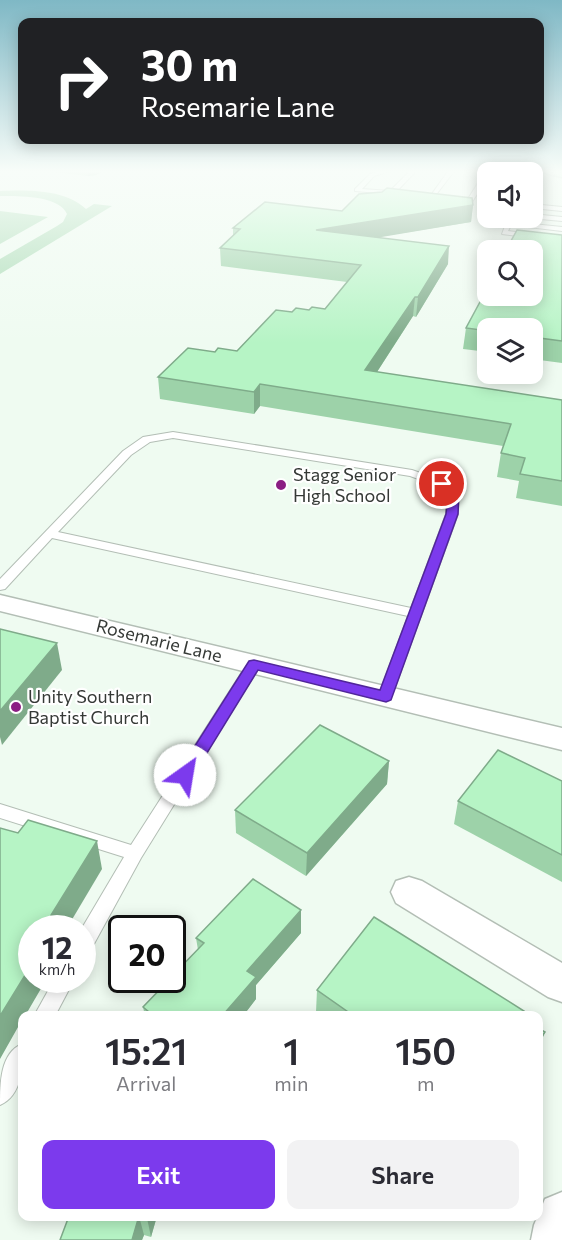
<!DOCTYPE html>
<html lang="en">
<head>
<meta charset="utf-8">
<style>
  :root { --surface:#fff; --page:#f2f2f3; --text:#2b2b33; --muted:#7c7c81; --accent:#7c3aed }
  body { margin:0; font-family:Commissioner,sans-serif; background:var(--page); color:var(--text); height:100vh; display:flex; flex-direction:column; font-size:22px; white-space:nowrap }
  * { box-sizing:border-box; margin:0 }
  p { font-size:20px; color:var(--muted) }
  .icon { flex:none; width:33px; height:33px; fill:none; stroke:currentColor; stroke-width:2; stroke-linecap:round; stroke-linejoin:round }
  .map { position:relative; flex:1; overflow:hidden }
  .sheet { position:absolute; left:18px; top:1011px; width:525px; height:210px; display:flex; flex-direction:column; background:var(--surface); border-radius:12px; box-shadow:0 3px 15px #0003 }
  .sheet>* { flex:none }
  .hud { position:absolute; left:18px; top:18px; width:526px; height:126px; border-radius:12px; box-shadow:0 3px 15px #0003; background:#202124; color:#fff; overflow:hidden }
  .fabs { position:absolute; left:477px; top:162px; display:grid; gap:12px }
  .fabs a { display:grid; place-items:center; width:66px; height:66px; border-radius:12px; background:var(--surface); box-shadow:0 3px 15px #0003; font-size:30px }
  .speed { position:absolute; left:18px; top:915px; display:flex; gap:12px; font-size:30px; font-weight:700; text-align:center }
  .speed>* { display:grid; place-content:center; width:78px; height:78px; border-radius:50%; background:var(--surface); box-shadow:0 3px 15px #0003; line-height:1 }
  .speed small { font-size:15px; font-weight:400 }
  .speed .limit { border:3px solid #111; border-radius:9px; background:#fff; color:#111 }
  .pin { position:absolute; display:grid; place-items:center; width:51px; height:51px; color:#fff; margin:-26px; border:3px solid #fff; border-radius:50%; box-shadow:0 2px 6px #0007 }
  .me { position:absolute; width:66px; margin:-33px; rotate:32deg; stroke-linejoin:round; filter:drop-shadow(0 0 4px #0008) }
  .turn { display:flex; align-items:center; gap:21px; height:126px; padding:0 24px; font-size:27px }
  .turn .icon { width:78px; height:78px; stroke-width:2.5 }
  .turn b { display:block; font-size:42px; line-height:51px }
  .eta { display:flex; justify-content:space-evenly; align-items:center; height:102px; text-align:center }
  .eta b { font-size:36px; font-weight:600; line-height:42px }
  .action { display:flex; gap:12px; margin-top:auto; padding:12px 24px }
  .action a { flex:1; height:69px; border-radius:12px; background:var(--accent); color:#fff; font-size:24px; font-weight:600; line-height:69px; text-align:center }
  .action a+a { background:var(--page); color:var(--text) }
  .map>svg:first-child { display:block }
  .green { fill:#aadbb5 }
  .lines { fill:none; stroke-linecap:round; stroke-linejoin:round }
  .lane-casing { stroke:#b3beb5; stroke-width:2 }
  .street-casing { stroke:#b3beb5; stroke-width:3 }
  .secondary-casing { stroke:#b3beb5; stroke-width:3 }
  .lane { fill:#fff; fill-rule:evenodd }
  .street { fill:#fff; fill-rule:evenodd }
  .secondary { fill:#e1f8e7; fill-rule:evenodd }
  .wall { fill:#9dd2a9 }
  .shaded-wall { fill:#7fab8a }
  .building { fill:#b6f4c5; stroke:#7fab8a; stroke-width:1.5 }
  .route { fill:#7c3aed; stroke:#51269a; stroke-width:1.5 }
  .poi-dot { fill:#8b1e83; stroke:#fff; stroke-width:2 }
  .labels { text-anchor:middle; stroke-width:4.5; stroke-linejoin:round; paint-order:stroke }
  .poi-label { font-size:18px; fill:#353936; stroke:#fff; text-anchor:start }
  .street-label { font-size:18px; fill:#353936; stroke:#fff }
</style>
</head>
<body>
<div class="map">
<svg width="562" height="1240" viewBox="0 0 562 1240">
  <rect width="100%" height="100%" fill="#effbf1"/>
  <!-- green -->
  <g class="green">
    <path d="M0 191C27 190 65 189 86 209L94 204 112 206 0 274V259L57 226 63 222 67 214C59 195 17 196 0 196Z"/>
    <path d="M0 211 48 217 0 244Z"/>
  </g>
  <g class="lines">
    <!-- lane casing -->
    <g class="lane-casing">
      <g id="lane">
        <path d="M384 170H393L374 176 362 189 390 191 411 170H417L396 192 401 193V195L355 191V189L370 174Z"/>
        <path d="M449 170H455L435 196 468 199 486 170H492L488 172V177L472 202 429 198Z"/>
        <path d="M541 170H548L532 179V174Z"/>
        <path d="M532 204 562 207V211L532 208Z"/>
        <path d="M532 214 562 217V221L530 218H532Z"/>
        <path d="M508 218H514L513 222 562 227V231L511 225 508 231 562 238V242L502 234Z"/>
        <path d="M173 432 412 470 446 482 457 492 458 514 390 701H380L378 697 408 616 52 538 5 589 0 590V579L123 451 143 437ZM173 438 410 476 438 486 447 495 446 514 411 608 58 532 131 455 150 442Z"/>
        <path d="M254 659 261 664 141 858 89 953 82 955V928L124 857 0 818V804L131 845 249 661Z"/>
        <path d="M54 980H74L55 1016H34Z"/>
        <path d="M22 1044C24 1064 22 1096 0 1105 0 1084 0 1053 22 1044Z"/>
      </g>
    </g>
    <!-- street casing -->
    <g class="street-casing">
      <g id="street">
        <path d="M0 595 562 728V750L0 611Z"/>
        <path d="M409 877 422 881 562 963V1002L548 997 396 903 391 892 396 881Z"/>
        <path d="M562 1192V1240H531L534 1225 545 1199Z"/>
      </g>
    </g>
    <!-- secondary casing -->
    <g class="secondary-casing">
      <path id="secondary" d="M543 170H562V177L545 173Z"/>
    </g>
    <!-- lane -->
    <use href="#lane" class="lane"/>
    <!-- street -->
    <use href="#street" class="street"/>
    <!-- secondary -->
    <use href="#secondary" class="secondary"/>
  </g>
  <!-- wall -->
  <g class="wall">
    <path d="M46 170H106L96 175 88 176 46 171Z"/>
    <path d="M473 205 471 222 378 237 448 264 416 317 413 316 377 372 562 400V506L516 498 519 481 497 477 501 453 503 446 260 406 254 414 160 399 158 377 215 352 237 351 292 312 325 309 347 282 221 266 220 248 233 236V228L342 211Z"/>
    <path d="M562 235V363L532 359V328H488V352L463 349 466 328Z"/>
    <path d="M389 761 387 784 306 876 236 833 235 810Z"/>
    <path d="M562 781V882L454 824 458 801Z"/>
    <path d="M301 933 256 985V999L243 1016H145L143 1007 198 950 196 938Z"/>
    <path d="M317 990 524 1011 523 1016H320L316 1012Z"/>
    <path d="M69 1216H157L151 1237 144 1235 142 1240H60Z"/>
  </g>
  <!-- shaded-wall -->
  <g class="shaded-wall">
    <path d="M87 170H106L96 175 88 176Z"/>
    <path d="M473 205 471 222 316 248V230Z"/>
    <path d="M449 246 448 264 416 317 418 297Z"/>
    <path d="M415 297 413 316 364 392 365 370Z"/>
    <path d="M260 384V406L254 414V392Z"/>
    <path d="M57 643 62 670 2 745 0 737V711Z"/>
    <path d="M389 761 387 784 306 876 307 853Z"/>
    <path d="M97 841 102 869 67 928H53L51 915Z"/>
    <path d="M301 910V933L256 985V999L243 1016H222L247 971Z"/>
    <path d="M32 964V980H46L25 1016H22V1020L0 1059V1016Z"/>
    <path d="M545 1032 538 1050V1042Z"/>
    <path d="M139 1216 144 1235 142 1240H132Z"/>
    <path d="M147 1216H157L151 1237 147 1218Z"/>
  </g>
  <!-- building -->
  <g class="building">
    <path d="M387 188 472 198 473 205 316 230 449 246 418 297H415L365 370 562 400V481L520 474 525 458 501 453 511 424 260 384 254 392 158 377 188 348 215 352 218 348 237 351 276 310 292 312 296 308 309 310 312 307 325 309 361 265 220 248 240 229 233 228 265 202 342 211 359 194 382 192Z"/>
    <path d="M517 230 562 235V341L532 337V328H488V331L466 328 488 287V296H532V250H506Z"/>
    <path d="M0 629 57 643 0 711Z"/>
    <path d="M320 725 389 761 307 853 235 810Z"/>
    <path d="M498 750 562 781V855L458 801Z"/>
    <path d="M28 820 97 841 51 915 59 918 53 928H32V964L0 1016V828L18 833Z"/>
    <path d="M253 879 301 910 247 971 256 977 222 1016H154L143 1007 169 980H172V976L204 943 196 938Z"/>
    <path d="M374 917 524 1011 521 1016H354L317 990Z"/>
    <path d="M538 1028 545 1032 538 1042Z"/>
    <path d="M69 1216H139L132 1240H60Z"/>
  </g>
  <!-- sky -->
  <linearGradient id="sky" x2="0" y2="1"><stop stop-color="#7fb8c5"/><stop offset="0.5" stop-color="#f8fdf9"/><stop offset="1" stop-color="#f8fdf9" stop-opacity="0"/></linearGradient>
  <rect width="562" height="343" fill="url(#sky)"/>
  <!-- route -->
  <path class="route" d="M442 481 459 494 458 514 391 700 386 702 258 670 191 779 185 781 179 779 177 775 179 771 249 661 254 660 380 690 446 514 448 495 436 484Z"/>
  <!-- markers -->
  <g class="poi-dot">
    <circle cx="281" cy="485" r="6"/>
    <circle cx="16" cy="707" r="6"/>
  </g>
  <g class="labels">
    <!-- poi labels -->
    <g class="poi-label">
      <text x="293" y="481">Stagg Senior<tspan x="293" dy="21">High School</tspan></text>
      <text x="28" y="703">Unity Southern<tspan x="28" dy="21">Baptist Church</tspan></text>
    </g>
    <!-- street labels -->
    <g class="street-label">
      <text transform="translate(159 641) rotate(14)" y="6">Rosemarie Lane</text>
    </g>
  </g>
</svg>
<div class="fabs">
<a><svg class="icon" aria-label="sound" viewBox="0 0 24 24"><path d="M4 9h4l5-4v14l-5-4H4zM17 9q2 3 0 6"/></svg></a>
<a><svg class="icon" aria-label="search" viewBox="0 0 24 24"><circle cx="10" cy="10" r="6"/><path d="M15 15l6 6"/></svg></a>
<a><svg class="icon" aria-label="layers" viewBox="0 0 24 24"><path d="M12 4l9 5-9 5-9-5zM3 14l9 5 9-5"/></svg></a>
</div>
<div class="speed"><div>12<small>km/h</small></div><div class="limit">20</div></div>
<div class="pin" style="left:442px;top:484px;background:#d93025"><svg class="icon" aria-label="arrive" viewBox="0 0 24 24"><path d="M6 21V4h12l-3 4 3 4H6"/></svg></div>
<svg class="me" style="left:185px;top:775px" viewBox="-20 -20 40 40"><circle r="19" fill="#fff"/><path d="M0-13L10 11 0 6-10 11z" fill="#7c3aed"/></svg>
<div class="hud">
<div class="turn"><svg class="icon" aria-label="right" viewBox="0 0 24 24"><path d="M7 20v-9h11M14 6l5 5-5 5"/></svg><div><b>30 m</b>Rosemarie Lane</div></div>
</div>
<section class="sheet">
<div class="eta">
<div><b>15:21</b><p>Arrival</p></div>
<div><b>1</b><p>min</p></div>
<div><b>150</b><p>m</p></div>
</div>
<div class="action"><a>Exit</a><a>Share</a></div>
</section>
</div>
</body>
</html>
